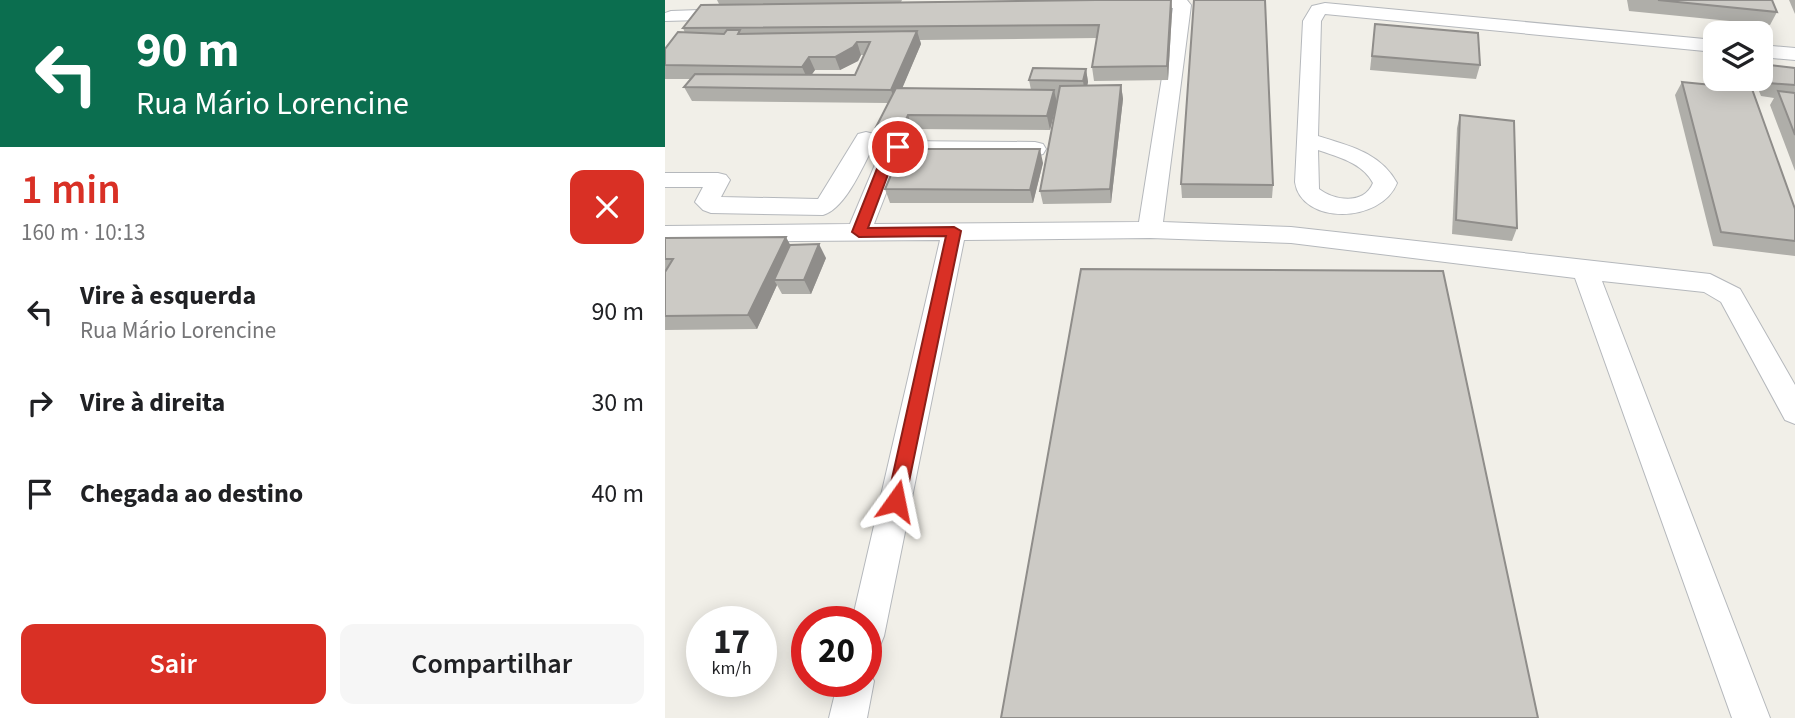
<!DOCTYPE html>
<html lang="pt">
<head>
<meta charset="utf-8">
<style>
  :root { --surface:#fff; --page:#f6f6f6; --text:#202124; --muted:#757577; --accent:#d93025 }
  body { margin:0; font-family:"Source Sans 3",sans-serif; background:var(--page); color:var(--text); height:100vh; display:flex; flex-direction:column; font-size:26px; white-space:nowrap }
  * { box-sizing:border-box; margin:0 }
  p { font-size:23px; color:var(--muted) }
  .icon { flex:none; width:38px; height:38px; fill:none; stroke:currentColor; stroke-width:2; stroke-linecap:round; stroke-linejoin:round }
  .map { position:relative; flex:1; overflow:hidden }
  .sheet { display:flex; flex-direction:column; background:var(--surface); width:665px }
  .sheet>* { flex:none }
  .banner { background:#0b6e4f; color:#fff; overflow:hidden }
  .tools { position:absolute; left:1038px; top:21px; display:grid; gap:14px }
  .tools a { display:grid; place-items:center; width:70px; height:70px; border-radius:14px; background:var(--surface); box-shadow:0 4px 18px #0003; font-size:35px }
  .speed { position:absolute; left:21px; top:606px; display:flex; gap:14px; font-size:35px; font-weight:700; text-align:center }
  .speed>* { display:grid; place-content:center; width:91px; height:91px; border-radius:50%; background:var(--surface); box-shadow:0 4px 18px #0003; line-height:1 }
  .speed small { font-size:18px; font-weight:400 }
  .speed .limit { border:10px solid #d22; background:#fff; color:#111 }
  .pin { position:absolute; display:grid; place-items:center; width:60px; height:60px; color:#fff; margin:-30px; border:4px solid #fff; border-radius:50%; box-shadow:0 2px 7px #0007 }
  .me { position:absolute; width:77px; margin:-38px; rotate:12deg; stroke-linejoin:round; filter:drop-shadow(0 0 5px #0008) }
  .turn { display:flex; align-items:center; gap:24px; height:147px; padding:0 21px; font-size:32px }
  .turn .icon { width:91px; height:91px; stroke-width:2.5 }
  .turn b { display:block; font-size:49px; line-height:60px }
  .round { display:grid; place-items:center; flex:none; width:74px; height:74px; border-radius:14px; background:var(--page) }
  .head { display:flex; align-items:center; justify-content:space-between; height:119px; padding:0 21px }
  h1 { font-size:42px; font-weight:600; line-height:52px; color:var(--accent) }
  .primary-button { display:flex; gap:14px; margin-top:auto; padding:14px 21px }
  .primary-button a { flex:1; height:80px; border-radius:14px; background:var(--accent); color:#fff; font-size:28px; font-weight:600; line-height:80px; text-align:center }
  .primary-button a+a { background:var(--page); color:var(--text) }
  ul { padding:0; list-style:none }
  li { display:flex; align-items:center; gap:21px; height:91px; padding:0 21px }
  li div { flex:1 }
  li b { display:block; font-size:26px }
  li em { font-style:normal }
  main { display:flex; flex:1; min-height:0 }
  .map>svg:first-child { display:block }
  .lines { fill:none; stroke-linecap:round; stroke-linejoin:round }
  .minor-casing { stroke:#b5b8bc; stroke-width:2 }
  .minor { fill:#fff; fill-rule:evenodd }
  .wall { fill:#afaea9; fill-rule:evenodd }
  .shaded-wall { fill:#8f8d8a }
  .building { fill:#cccac5; stroke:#8f8d8a; stroke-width:2 }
  .route { fill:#d93025; stroke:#8d1f18; stroke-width:2 }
</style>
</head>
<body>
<main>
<section class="sheet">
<div class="banner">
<div class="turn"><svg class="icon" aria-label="left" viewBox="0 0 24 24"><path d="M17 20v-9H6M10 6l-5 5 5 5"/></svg><div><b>90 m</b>Rua Mário Lorencine</div></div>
</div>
<div class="head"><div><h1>1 min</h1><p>160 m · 10:13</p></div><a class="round" style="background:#d93025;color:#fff"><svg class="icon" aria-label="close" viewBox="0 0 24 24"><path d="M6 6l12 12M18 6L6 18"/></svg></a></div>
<ul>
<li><svg class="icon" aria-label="left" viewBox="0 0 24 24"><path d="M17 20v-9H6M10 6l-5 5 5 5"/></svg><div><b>Vire à esquerda</b><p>Rua Mário Lorencine</p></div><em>90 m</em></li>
<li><svg class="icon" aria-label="right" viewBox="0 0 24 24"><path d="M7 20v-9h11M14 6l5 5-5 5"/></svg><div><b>Vire à direita</b></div><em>30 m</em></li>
<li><svg class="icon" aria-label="arrive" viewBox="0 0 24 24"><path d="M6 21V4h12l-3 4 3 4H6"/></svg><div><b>Chegada ao destino</b></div><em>40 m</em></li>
</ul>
<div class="primary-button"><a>Sair</a><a>Compartilhar</a></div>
</section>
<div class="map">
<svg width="1130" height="718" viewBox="0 0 1130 718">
  <rect width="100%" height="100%" fill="#f1efe8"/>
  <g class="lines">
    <!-- minor casing -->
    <g class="minor-casing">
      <g id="minor">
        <path d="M462 0H522L526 5 498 222 626 227 1045 274 1075 289 1130 385V424L1120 420 1056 302 1039 292 937 281 1105 718H1067L910 278 626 243 485 238 299 240 219 636 214 648 201 653V621H187L275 240 0 242V226L185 224 217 148 220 143 228 141 370 142 378 144 381 149 378 154 370 156 236 155 209 224 474 222 508 8 468 9 459 4Z"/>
        <path d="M660 3 1050 40V52L660 14 656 21 653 136C684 146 715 152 732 183 716 224 636 225 630 182L638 21 647 6ZM653 150C673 157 698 163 708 183 699 205 670 201 654 189Z"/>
        <path d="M64 9 73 15 71 19 0 21V13L6 11Z"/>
        <path d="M1096 45 1130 48V60L1096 57Z"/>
        <path d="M201 132 209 134 212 139C200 161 182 208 158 215L46 213 38 210 30 202 38 187H0V173H53L61 175 65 180 56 197 153 199 193 134Z"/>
        <path d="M201 667 209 681 202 718H164L173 681H201Z"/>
      </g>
    </g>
    <!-- minor -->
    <use href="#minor" class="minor"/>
  </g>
  <!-- wall -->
  <g class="wall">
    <path d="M52 0H237L236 2 506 0 507 12 503 80 429 81 427 67 432 38 255 40 256 44 237 88 366 90 364 80 421 69 423 82 422 86 456 85 458 99 446 203 378 204 375 191 390 110 385 130 248 129 242 141H217L211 127 223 103 27 101 19 87 26 79H0V49L20 33 18 28 54 4ZM196 55H199L190 75H146L150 70H175L193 61Z"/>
    <path d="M962 0H1107L1112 12 1105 25 964 11Z"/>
    <path d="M1124 0H1130V14Z"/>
    <path d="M710 24 815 65 811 79 705 70Z"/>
    <path d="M1096 64 1130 68V171L1105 105 1109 98 1096 96 1089 79H1096Z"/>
    <path d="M1017 82 1130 209V256L1048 246 1010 95Z"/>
    <path d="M795 115 852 228 847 241 787 234 792 128Z"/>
    <path d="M378 163 368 203H225L220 189Z"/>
    <path d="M516 184 608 185 607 198H517Z"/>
    <path d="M0 238 161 258 146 294H117L112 285 92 329 0 330Z"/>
  </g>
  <!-- shaded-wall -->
  <g class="shaded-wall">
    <path d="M506 0 507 12 503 80 502 66Z"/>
    <path d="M252 31 256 44 231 103 226 90Z"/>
    <path d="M192 42 196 55 193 61 175 70 170 57Z"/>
    <path d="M144 57 150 70 143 80 137 67Z"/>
    <path d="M421 69 423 82 420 95 418 81Z"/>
    <path d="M456 85 458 99 446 203 445 189Z"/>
    <path d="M389 90 392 103 385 130 382 116Z"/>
    <path d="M243 115 248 129 242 141 238 127Z"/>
    <path d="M375 149 378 163 368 203 365 190Z"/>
    <path d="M121 237 128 250 109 280 112 285 92 329 83 315Z"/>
    <path d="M154 244 161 258 146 294 139 280Z"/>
  </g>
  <!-- building -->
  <g class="building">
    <path d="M431 0H506L502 66 427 67 434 25 18 28 36 5Z"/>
    <path d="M529 0H600L608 185 516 184Z"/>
    <path d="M993 0H1107L1112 12Z"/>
    <path d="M710 24 813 33 815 65 707 56Z"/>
    <path d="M62 30H75L73 34 252 31 226 90 19 87 30 74 190 75 205 42H192L188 47 170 57H144L137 67 0 65V49L13 32 59 34Z"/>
    <path d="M1096 64 1130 68V85L1103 83Z"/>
    <path d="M368 68 421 69 418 81 364 80Z"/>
    <path d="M1017 82 1087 89 1130 209V241L1056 232Z"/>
    <path d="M456 85 445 189 375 191 395 86Z"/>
    <path d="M231 88 389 90 382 116 243 115 238 127H211Z"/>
    <path d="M1113 91 1130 93V135Z"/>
    <path d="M795 115 849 121 852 228 791 220Z"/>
    <path d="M237 149H375L365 190 220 189Z"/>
    <path d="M121 237 83 315 0 316V272L8 259H0V238Z"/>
    <path d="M154 244 139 280H109L125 245Z"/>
    <path d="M416 269 778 271 873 718H336Z"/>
  </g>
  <!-- route -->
  <path class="route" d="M233 143 239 147 231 153 203 228 289 227 296 231 240 501 237 507 231 509 224 507 222 501 281 236 194 237 187 232 219 151Z"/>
</svg>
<div class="tools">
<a><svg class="icon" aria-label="layers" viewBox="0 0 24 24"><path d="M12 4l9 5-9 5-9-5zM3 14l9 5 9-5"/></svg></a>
</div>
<div class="speed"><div>17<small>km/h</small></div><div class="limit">20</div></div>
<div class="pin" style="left:233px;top:147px;background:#d93025"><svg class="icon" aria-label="arrive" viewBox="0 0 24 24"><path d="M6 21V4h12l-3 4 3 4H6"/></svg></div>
<svg class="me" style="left:231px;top:501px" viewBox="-20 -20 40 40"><path d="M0-17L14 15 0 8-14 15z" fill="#d93025" stroke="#fff" stroke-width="4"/></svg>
</div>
</main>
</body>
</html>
